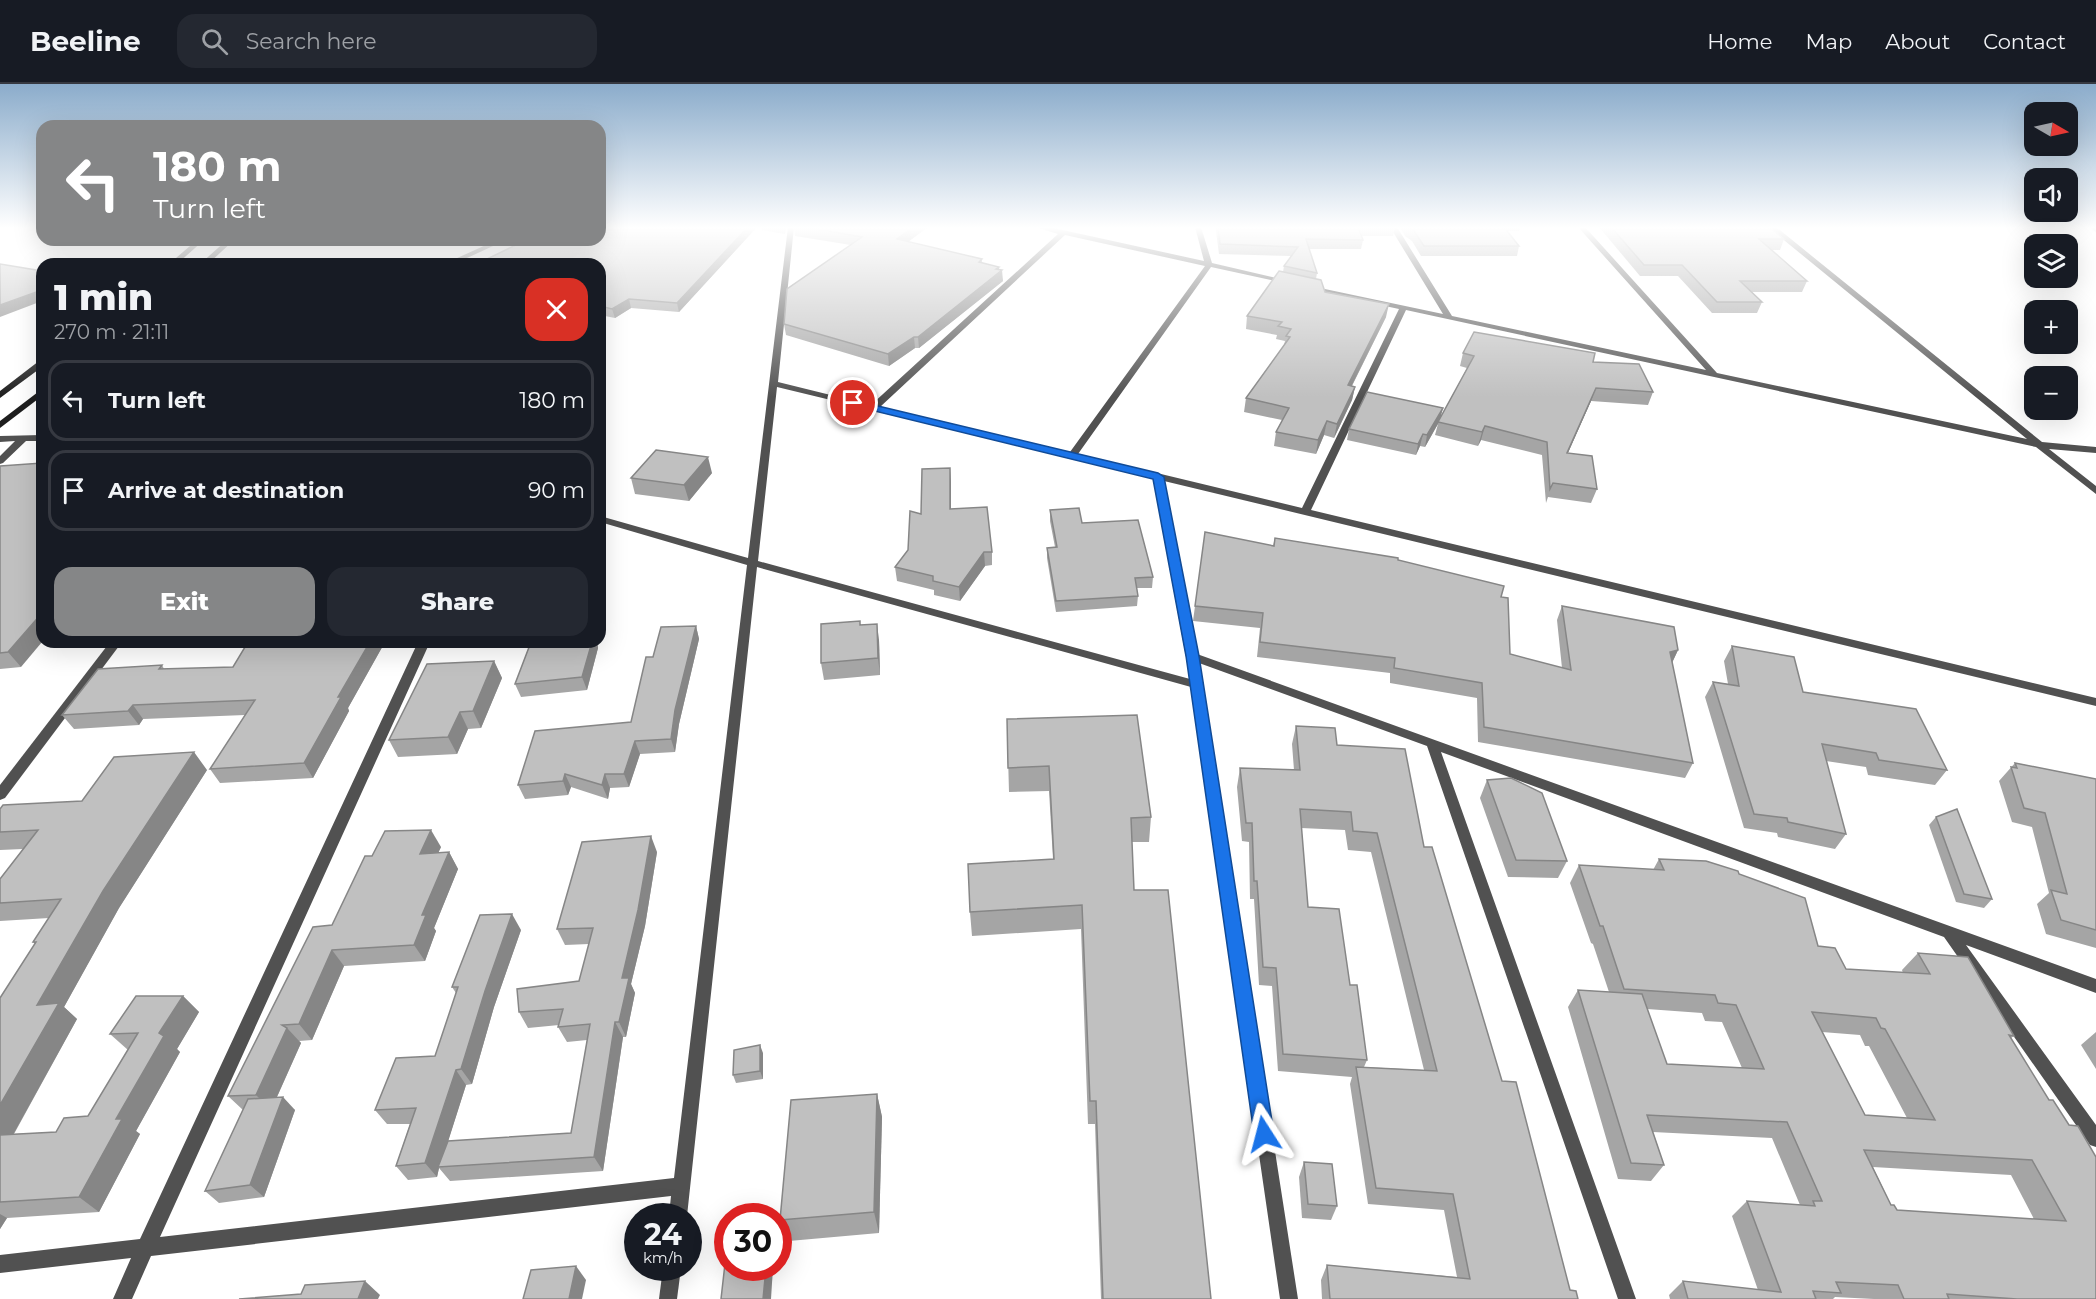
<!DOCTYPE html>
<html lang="en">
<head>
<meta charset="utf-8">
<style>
  :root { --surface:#171b24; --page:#242831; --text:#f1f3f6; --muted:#9ea1a6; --line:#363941; --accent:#858687 }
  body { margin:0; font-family:Montserrat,sans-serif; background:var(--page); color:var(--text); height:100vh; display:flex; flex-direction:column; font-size:22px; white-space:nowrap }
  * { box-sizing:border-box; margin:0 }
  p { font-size:20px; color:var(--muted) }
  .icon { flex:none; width:33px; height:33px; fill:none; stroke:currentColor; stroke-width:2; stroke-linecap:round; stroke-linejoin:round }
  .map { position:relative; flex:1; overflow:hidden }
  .panel { position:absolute; left:36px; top:174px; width:570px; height:390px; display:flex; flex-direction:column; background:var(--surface); border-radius:18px; box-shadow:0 6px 24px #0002 }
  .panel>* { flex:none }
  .hud { position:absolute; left:36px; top:36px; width:570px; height:126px; border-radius:18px; box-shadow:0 6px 24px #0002; background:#858687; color:#fff; overflow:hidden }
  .needle { width:39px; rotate:99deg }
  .buttons { position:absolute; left:2024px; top:18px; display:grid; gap:12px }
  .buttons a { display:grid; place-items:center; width:54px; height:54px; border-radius:12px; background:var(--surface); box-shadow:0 6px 24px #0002; font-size:30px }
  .speed { position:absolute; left:624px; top:1119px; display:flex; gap:12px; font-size:30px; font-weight:700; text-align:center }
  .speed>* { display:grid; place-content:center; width:78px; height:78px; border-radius:50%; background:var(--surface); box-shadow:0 6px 24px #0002; line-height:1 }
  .speed small { font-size:15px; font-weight:400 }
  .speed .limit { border:9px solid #d22; background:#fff; color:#111 }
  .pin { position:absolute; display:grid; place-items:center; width:51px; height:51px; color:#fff; margin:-26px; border:3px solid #fff; border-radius:50%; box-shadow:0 2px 6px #0007 }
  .me { position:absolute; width:66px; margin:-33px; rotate:351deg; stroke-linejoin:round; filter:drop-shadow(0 0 4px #0008) }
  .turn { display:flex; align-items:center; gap:21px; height:126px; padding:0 18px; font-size:27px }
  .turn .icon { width:78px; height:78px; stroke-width:2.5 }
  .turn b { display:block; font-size:42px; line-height:51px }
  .round { display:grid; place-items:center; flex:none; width:63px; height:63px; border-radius:18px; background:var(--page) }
  .head { display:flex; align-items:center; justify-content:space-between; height:102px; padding:0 18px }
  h1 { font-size:36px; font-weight:800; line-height:45px }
  .button { display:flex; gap:12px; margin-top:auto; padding:12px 18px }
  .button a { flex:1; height:69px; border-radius:18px; background:var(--accent); color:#fff; font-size:24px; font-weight:800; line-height:69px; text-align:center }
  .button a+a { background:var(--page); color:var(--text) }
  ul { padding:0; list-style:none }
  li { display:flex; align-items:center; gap:18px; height:81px; margin:0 12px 9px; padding:0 6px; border:3px solid var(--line); border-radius:18px }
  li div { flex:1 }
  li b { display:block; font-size:22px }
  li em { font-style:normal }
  header { display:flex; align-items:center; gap:36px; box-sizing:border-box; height:84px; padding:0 30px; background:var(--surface); border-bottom:2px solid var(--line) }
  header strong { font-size:28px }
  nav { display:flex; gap:33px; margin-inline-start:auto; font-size:21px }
  .search { width:420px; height:54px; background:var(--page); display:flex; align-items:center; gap:15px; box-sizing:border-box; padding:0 21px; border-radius:18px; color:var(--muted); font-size:22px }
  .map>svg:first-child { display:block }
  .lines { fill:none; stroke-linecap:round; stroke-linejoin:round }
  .primary-casing { stroke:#dbdbdb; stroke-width:1 }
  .street { fill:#515151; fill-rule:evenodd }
  .secondary { fill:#1e1e1e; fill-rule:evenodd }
  .primary { fill:#000; fill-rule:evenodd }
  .wall { fill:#a5a5a5; fill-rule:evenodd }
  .shaded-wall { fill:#868686 }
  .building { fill:#c0c0c0; stroke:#868686; stroke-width:1.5; fill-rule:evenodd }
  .route { fill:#1a73e8; stroke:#114b97; stroke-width:1.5 }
</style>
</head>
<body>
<header>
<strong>Beeline</strong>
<div class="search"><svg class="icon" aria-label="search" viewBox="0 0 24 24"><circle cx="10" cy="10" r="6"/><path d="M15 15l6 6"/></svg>Search here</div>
<nav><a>Home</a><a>Map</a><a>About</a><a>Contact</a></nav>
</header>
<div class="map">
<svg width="2096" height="1215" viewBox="0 0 2096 1215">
  <rect width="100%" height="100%" fill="#fff"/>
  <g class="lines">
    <!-- primary casing -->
    <g class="primary-casing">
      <path id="primary" d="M2089 143H2096V148Z"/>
    </g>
    <!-- street -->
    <g class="street">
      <path d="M788 143H794L778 298 871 321 1058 150 1035 143H1049L1204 177 1195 143H1201L1212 179 1293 198 1289 200 1211 183 1078 370 1302 424 1399 225 1306 205V201L1443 230 1390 143H1397L1452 232 1706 286 1578 143H1585L1717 289 2027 355 1768 143H1776L2042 358 2096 363V369L2049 365 2096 402V410L2036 363 1406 226 1311 426 2096 614V622L1164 397 1197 570 2096 895V909L1966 861 2096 1041V1063L2090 1061 1944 853 1441 668 1636 1215H1618L1427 662 1199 579 1298 1215H1280L1191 603 757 483 687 1132H669L671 1112 151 1172 132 1215H113L131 1174 0 1189V1171L140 1155 418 558H430L160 1153 674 1094 747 481 600 438V432L748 474ZM1065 151 1205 182 1070 368 880 323ZM777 303 1153 394 1190 595 758 477Z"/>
      <path d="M497 156H506L454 180H444Z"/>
      <path d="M42 351V357H26L3 379 0 380V372L15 357 0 358V352Z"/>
      <path d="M110 558H122L5 714 0 716V701Z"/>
      <path d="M663 1184H681L677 1215H659Z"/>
    </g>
    <!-- secondary -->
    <g class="secondary">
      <path d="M197 156H204L177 180H169Z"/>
      <path d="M227 156H234L208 180H200Z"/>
      <path d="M39 277H42V283L0 314V307Z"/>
      <path d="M42 305V312L0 344V337Z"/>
    </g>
    <!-- primary -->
    <use href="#primary" class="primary"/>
  </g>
  <!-- wall -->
  <g class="wall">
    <path d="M600 143H757L679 228 631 224 615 234 600 231V180H487L485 176Z"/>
    <path d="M761 143H786L785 150 762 146Z"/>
    <path d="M794 143H928L908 158 982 175V179L999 186 1003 197 919 264H915L889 282 786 251 784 240 851 161 795 152Z"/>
    <path d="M1217 143H1395L1393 152H1361L1363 156 1361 165H1309L1317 189 1316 195 1325 208 1386 233 1352 302 1355 303 1352 316 1334 354 1324 351 1316 370 1274 362 1276 348 1282 336 1244 328 1246 314 1284 261 1285 257 1276 255 1277 251 1246 245 1247 232 1283 188 1284 182 1292 172 1219 170 1216 147Z"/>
    <path d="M1400 143H1520L1519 147H1507L1519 162 1517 172H1421L1412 157 1405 152Z"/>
    <path d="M1599 143H1769L1784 155 1780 166H1771L1807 197 1802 208H1752L1762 218 1757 229H1712L1678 192H1640Z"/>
    <path d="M1463 269 1593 278 1653 308 1648 321 1591 317 1568 369 1597 405 1591 419 1548 413 1546 419 1542 371 1481 356 1478 362 1435 351 1438 340 1425 363 1420 362 1416 371 1347 356 1349 345 1441 333 1467 284 1460 282Z"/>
    <path d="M0 382 21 583 0 585Z"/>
    <path d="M950 384 951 425 992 468V481L985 482 960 517 934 511V506L897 497 895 483 908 466 921 430Z"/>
    <path d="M712 389 689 417 635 410 631 394Z"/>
    <path d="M1050 426 1082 439 1153 493 1152 504H1137L1138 512 1137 522 1056 528 1047 474V464L1055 463 1050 437Z"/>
    <path d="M1205 448 1273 462 1275 454 1398 476 1501 513 1510 570 1562 584 1557 536 1562 522 1678 566 1672 579 1693 679 1685 694 1478 658 1477 614 1390 599V589L1257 573 1260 544 1193 537Z"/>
    <path d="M860 541 879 556 880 591 824 596 821 579Z"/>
    <path d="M696 542 699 555 679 640 675 668 640 670 629 703 610 704 608 715 571 703 568 711 525 715 518 701 631 638 653 573Z"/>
    <path d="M248 558H385L348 624 349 627 313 694 220 699 210 685 245 631 143 635 139 641 74 645 62 631 162 581 164 585 233 583Z"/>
    <path d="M531 558H597L598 564 587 606 521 613 515 600Z"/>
    <path d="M1732 562 1803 608 1947 686 1935 701 1868 691 1866 683 1826 677 1846 750 1835 765 1778 753 1777 749 1744 744 1705 613 1713 598 1728 600 1724 577Z"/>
    <path d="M494 577 502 594 481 644 468 645 457 670 398 673 389 656Z"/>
    <path d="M1007 635 1151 733 1149 758H1132L1134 806 1211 1215H1101L1095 1040H1088L1081 845 972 852 970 828 1053 775 1049 707 1009 708Z"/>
    <path d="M1296 642 1337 661 1424 763 1570 1206 1578 1215H1322L1321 1196 1327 1181 1457 1193 1444 1126 1368 1120 1350 1000 1352 993 1278 987 1272 902 1259 901 1254 815H1250L1249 758 1242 757 1237 703 1240 684 1294 686 1292 660ZM1301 744 1345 746 1348 766 1371 768 1424 986 1364 983 1367 976 1350 901 1308 823Z"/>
    <path d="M2015 679 2096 695V864L2046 850 2037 820 2049 809 2032 743 2012 738 1999 697Z"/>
    <path d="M207 686 119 824 64 923 77 935 14 1050 56 1048 88 1032 128 966 110 950 183 912 199 928 177 965 180 968 136 1047 140 1050 99 1128 7 1134 0 1145V914L35 860 33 858 49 834 0 837V795L23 765 0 766V725L82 717Z"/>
    <path d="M1487 696 1567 777 1558 794 1508 793 1480 714Z"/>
    <path d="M1936 733 1992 815 1984 824 1956 818 1929 741Z"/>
    <path d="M441 763 438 769 449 768 458 785 434 844 436 847 425 877 344 882 312 956 299 957 301 959 277 1013 295 1026 264 1113 219 1119 205 1107 243 1026 228 1012 332 841 372 772Z"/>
    <path d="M657 768 645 842 631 900 635 909 626 953H623L603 1087 450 1097 439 1084 437 1093 408 1096 396 1082 410 1040H387L375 1026 435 972 456 909 452 903 521 846 494 923 472 1000 466 1001 448 1057 571 1049 587 956 567 958 558 943 559 941 528 944 519 928 579 897 589 860 565 861 557 845Z"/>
    <path d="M1659 775 1739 790 1818 862 1846 885 1903 889 1902 886 1918 869 2014 952 2011 954 2096 1215H1874L1835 1213 1833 1215H1670L1669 1211 1683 1197 1758 1206 1732 1132 1747 1117 1800 1121 1772 1054 1653 1048 1664 1081 1651 1097 1618 1095 1568 923 1578 906 1609 908 1593 860 1591 859 1570 799 1579 781 1653 786ZM1647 925 1702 929 1705 937 1722 938 1742 984 1667 980ZM1822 948 1860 951 1865 962H1869L1907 1034 1865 1031ZM1873 1083 2011 1091 2034 1135 1897 1126 1891 1121Z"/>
    <path d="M2096 948V985L2081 961Z"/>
    <path d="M763 969V995L736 999 733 991Z"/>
    <path d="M877 1010 882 1033 879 1149 789 1157 780 1136Z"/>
    <path d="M1304 1078 1337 1122 1331 1136 1302 1134 1299 1093Z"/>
  </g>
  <!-- shaded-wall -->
  <g class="shaded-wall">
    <path d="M748 143H757L679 228 677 219Z"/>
    <path d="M913 143H928L898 165 897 155Z"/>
    <path d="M999 183V189L1002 186 1003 197 919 264 918 253Z"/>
    <path d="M42 206V217L0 233V221Z"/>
    <path d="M629 215 631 224 615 234 612 225Z"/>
    <path d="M1389 220 1386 233 1345 315 1348 301Z"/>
    <path d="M914 253 915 264 889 282 888 270Z"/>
    <path d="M1355 303 1352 316 1334 354 1337 340Z"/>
    <path d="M1596 304 1591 317 1562 382 1567 369Z"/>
    <path d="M1443 324 1440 336 1425 363 1427 351Z"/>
    <path d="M1327 337 1324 351 1316 370 1318 356Z"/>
    <path d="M1485 342 1481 356 1478 362 1482 348Z"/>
    <path d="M1423 350 1420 362 1416 371 1418 360Z"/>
    <path d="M708 373 712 389 689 417 684 401Z"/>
    <path d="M950 384 951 398V439L950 425Z"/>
    <path d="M600 454 602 461 600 468Z"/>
    <path d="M984 468 985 482 960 517 959 503Z"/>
    <path d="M42 529V558L21 583 8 568Z"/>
    <path d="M877 540 879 556 880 591 878 574Z"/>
    <path d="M696 542 699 555 679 640 675 668 671 655 675 626Z"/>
    <path d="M370 558H385L348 624 349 627 313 694 304 679 338 613Z"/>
    <path d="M592 558H597L598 564 587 606 582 593Z"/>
    <path d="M1678 566 1671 581 1670 568Z"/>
    <path d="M494 577 502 594 481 644 473 627Z"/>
    <path d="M133 621 143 635 139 641 128 627Z"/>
    <path d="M460 628 468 645 457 670 448 653Z"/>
    <path d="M635 657 640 670 629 703 624 690Z"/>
    <path d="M194 668 207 686 119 824 64 923 77 935 4 1067 0 1065V1021L37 921 103 807Z"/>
    <path d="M565 690 571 703 568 711 563 697Z"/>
    <path d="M605 690 610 704 608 715 602 701Z"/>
    <path d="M431 746 441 763 430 786 420 770Z"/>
    <path d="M651 752 657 768 645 842 631 900 635 909 626 953 619 938 622 894Z"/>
    <path d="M449 768 458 785 434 844 436 847 425 877 414 861 422 831Z"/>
    <path d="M512 830 521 846 494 923 472 1000 461 985 485 907Z"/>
    <path d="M332 866 344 882 312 956 299 940Z"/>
    <path d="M183 912 199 928 177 965 180 968 136 1047 140 1050 99 1128 79 1113 116 1035 159 949Z"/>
    <path d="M615 938 623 953 603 1087 594 1073Z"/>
    <path d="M287 944 301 959 271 1026 256 1011Z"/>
    <path d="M760 961 763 969V995L760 987Z"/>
    <path d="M456 986 466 1001 440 1083H438L439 1084 437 1093 425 1079Z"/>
    <path d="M877 1010 882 1033 879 1149 874 1128Z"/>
    <path d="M283 1013 295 1026 264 1113 250 1101Z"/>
    <path d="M0 1130 7 1134 0 1145Z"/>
    <path d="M576 1182 586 1196 582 1215H569Z"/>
    <path d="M766 1184H773L771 1215H763Z"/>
    <path d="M365 1197 380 1211 378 1215H358Z"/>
  </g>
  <!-- building -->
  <g class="building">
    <path d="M600 143H748L677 219 629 215 612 225 600 222V180H503L485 176 526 156H600Z"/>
    <path d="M805 143H913L897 155 982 175 979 178 999 183 996 185 1002 186 918 253H914L888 270 784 240 787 205 862 153Z"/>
    <path d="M1218 143H1358L1363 156 1306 155 1317 189 1284 182 1298 163 1220 160Z"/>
    <path d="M1408 143H1504L1519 162H1424L1414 147Z"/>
    <path d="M1611 143H1769L1784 155H1759L1807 197H1740L1762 218H1717L1682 181H1644Z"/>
    <path d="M0 180 42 187V206L0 221Z"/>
    <path d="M1279 187 1321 196 1325 208 1389 220 1348 301 1355 303 1337 340 1327 337 1318 356 1276 348 1289 324 1246 314 1290 253 1286 252 1291 245 1278 242 1282 238 1247 232Z"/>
    <path d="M1474 248 1595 269 1593 278 1639 280 1653 308 1596 304 1567 369 1592 372 1597 405 1553 399 1550 405 1547 358 1485 342 1482 348 1438 338 1474 272 1463 269Z"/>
    <path d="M1367 308 1443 324 1427 351 1423 350 1418 360 1349 345Z"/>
    <path d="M656 366 708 373 684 401 631 394Z"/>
    <path d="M42 379V529L8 568 0 569V382Z"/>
    <path d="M950 384V425L987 423 992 468H984L959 503 933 497V492L895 483 908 466 910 427 921 430 922 385Z"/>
    <path d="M1079 424 1082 439 1138 436 1153 493 1135 494 1138 512 1056 517 1047 464 1057 463 1050 426Z"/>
    <path d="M1205 448 1274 462 1275 454 1398 474V476L1504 502 1501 513 1508 514 1510 570 1571 586 1562 522 1674 543 1678 566 1670 568 1693 679 1484 643 1482 599 1394 584 1395 574 1260 558 1263 529 1195 522Z"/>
    <path d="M860 537V541L877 540 878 574 821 579V540Z"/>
    <path d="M696 542 675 626 671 655 635 657 624 690H605L602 701 565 690 563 697 518 701 535 647 631 638 646 573H653L661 543Z"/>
    <path d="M248 558H370L338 613H341L304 679 210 685 255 616 133 621 128 627 62 631 98 585 162 581 159 585 233 583Z"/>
    <path d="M531 558H592L582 593 515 600Z"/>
    <path d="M1732 562 1794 573 1803 608 1916 625 1947 686 1879 676 1876 669 1822 660 1846 750 1788 738 1787 734 1754 730 1713 598 1739 602Z"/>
    <path d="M494 577 473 627 460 628 448 653 389 656 427 580Z"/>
    <path d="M1137 631 1151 733 1131 734 1134 806H1168L1211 1215H1103L1096 1017H1090L1082 821 970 828 968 780 1054 775 1049 682 1008 684 1007 635Z"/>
    <path d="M1296 642 1335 644 1337 661 1405 665 1424 763H1432L1502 997 1516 998 1570 1206 1576 1207 1578 1215H1330L1327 1181 1470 1195 1453 1110 1376 1104 1356 983 1437 987 1377 749 1353 747 1351 728 1300 725 1308 823 1339 825 1350 901H1357L1367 976 1283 970 1276 884 1263 883 1257 797H1254L1252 739H1246L1240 684 1300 686Z"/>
    <path d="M194 668 103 807 37 921 59 919 0 1021V914L36 858H33L61 815 0 819V795L38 746 0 748V725L3 721 82 717 114 673Z"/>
    <path d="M2015 679 2096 695V846L2061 836 2051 806 2067 810 2045 729 2024 724 2011 683 2017 684Z"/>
    <path d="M1511 694 1542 709 1567 777 1516 776 1487 696Z"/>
    <path d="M1957 725 1992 815 1964 810 1936 733Z"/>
    <path d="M431 746 420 770 449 768 422 831H426L414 861 332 866 299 940 282 941 287 944 256 1011 228 1012 313 843 332 841 365 772H372L385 747Z"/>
    <path d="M651 752 638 826 622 894H629L619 938H615L594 1073 438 1083 448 1057 571 1049 590 940 558 943 563 925 519 928 517 905 579 897 593 844 557 845 582 758Z"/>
    <path d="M1659 775 1706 777 1738 787 1739 790 1805 814 1818 862 1835 864 1846 885 1930 890 1918 869 1968 873 2014 952 2009 951 2049 1016H2053L2069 1041 2078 1042 2096 1073V1215H2017L1947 1210 1949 1215H1904L1898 1201 1836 1198 1841 1209 1813 1207 1816 1215H1688L1683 1197 1781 1208 1747 1117 1815 1122 1813 1117H1822L1787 1038 1647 1031 1664 1081 1631 1079 1578 906 1642 910 1667 980 1764 985 1736 921 1718 919 1715 911 1624 905 1603 842H1600L1579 781 1664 786ZM1812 928 1876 934 1881 944 1885 945 1935 1036 1865 1031ZM1864 1066 2032 1076 2066 1137 1897 1126 1894 1121H1891Z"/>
    <path d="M512 830 485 907 461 985 456 986 425 1079 396 1082 416 1024 375 1026 396 974 435 972 458 903H452L480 831Z"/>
    <path d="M136 912H183L159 949 164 952 116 1035H122L79 1113 0 1118V1051L56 1048 64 1034 88 1032 138 949 110 950Z"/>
    <path d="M760 961V987L733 991 734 966Z"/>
    <path d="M877 1010 874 1128 780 1136 791 1016Z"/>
    <path d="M283 1013 250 1101 205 1107 248 1015Z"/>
    <path d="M1304 1078 1332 1080 1337 1122 1308 1120Z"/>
    <path d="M727 1162H728V1184H766L763 1215H721Z"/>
    <path d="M576 1182 569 1215H523L531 1186Z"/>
    <path d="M365 1197 358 1215H239L301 1210 305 1201Z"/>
  </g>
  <!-- sky -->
  <linearGradient id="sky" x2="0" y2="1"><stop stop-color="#8baccb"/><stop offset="0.46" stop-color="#fff"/><stop offset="1" stop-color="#fff" stop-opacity="0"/></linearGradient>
  <rect width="2096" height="313" fill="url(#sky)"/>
  <!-- route -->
  <path class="route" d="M853 316 1158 389 1164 393 1199 572 1274 1050 1271 1056 1264 1059 1257 1056 1254 1050 1186 572 1153 395 850 321V317Z"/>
</svg>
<div class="buttons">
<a><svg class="needle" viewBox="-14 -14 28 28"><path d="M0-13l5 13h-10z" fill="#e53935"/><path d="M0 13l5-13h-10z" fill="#9ea1a6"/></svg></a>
<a><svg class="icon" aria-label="sound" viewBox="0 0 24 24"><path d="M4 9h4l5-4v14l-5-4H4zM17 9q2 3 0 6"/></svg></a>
<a><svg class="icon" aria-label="layers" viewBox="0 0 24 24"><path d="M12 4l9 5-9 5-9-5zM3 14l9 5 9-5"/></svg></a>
<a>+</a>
<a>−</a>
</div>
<div class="speed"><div>24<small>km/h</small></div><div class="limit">30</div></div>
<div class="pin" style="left:853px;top:319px;background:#d93025"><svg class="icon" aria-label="arrive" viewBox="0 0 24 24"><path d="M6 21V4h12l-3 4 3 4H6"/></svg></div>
<svg class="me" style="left:1264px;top:1050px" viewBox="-20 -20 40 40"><path d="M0-17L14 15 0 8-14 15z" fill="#1a73e8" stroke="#fff" stroke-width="4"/></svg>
<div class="hud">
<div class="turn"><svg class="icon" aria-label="left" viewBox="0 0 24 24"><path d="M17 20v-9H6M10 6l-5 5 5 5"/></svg><div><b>180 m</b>Turn left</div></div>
</div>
<section class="panel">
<div class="head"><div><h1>1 min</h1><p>270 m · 21:11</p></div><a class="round" style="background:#d93025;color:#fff"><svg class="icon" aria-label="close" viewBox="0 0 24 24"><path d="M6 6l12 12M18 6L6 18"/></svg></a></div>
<ul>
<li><svg class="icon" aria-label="left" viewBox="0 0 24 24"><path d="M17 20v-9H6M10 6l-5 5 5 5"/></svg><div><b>Turn left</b></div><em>180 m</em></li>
<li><svg class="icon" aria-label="arrive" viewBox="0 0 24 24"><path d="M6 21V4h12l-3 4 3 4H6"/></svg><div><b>Arrive at destination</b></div><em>90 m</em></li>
</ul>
<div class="button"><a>Exit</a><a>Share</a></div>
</section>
</div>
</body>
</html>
